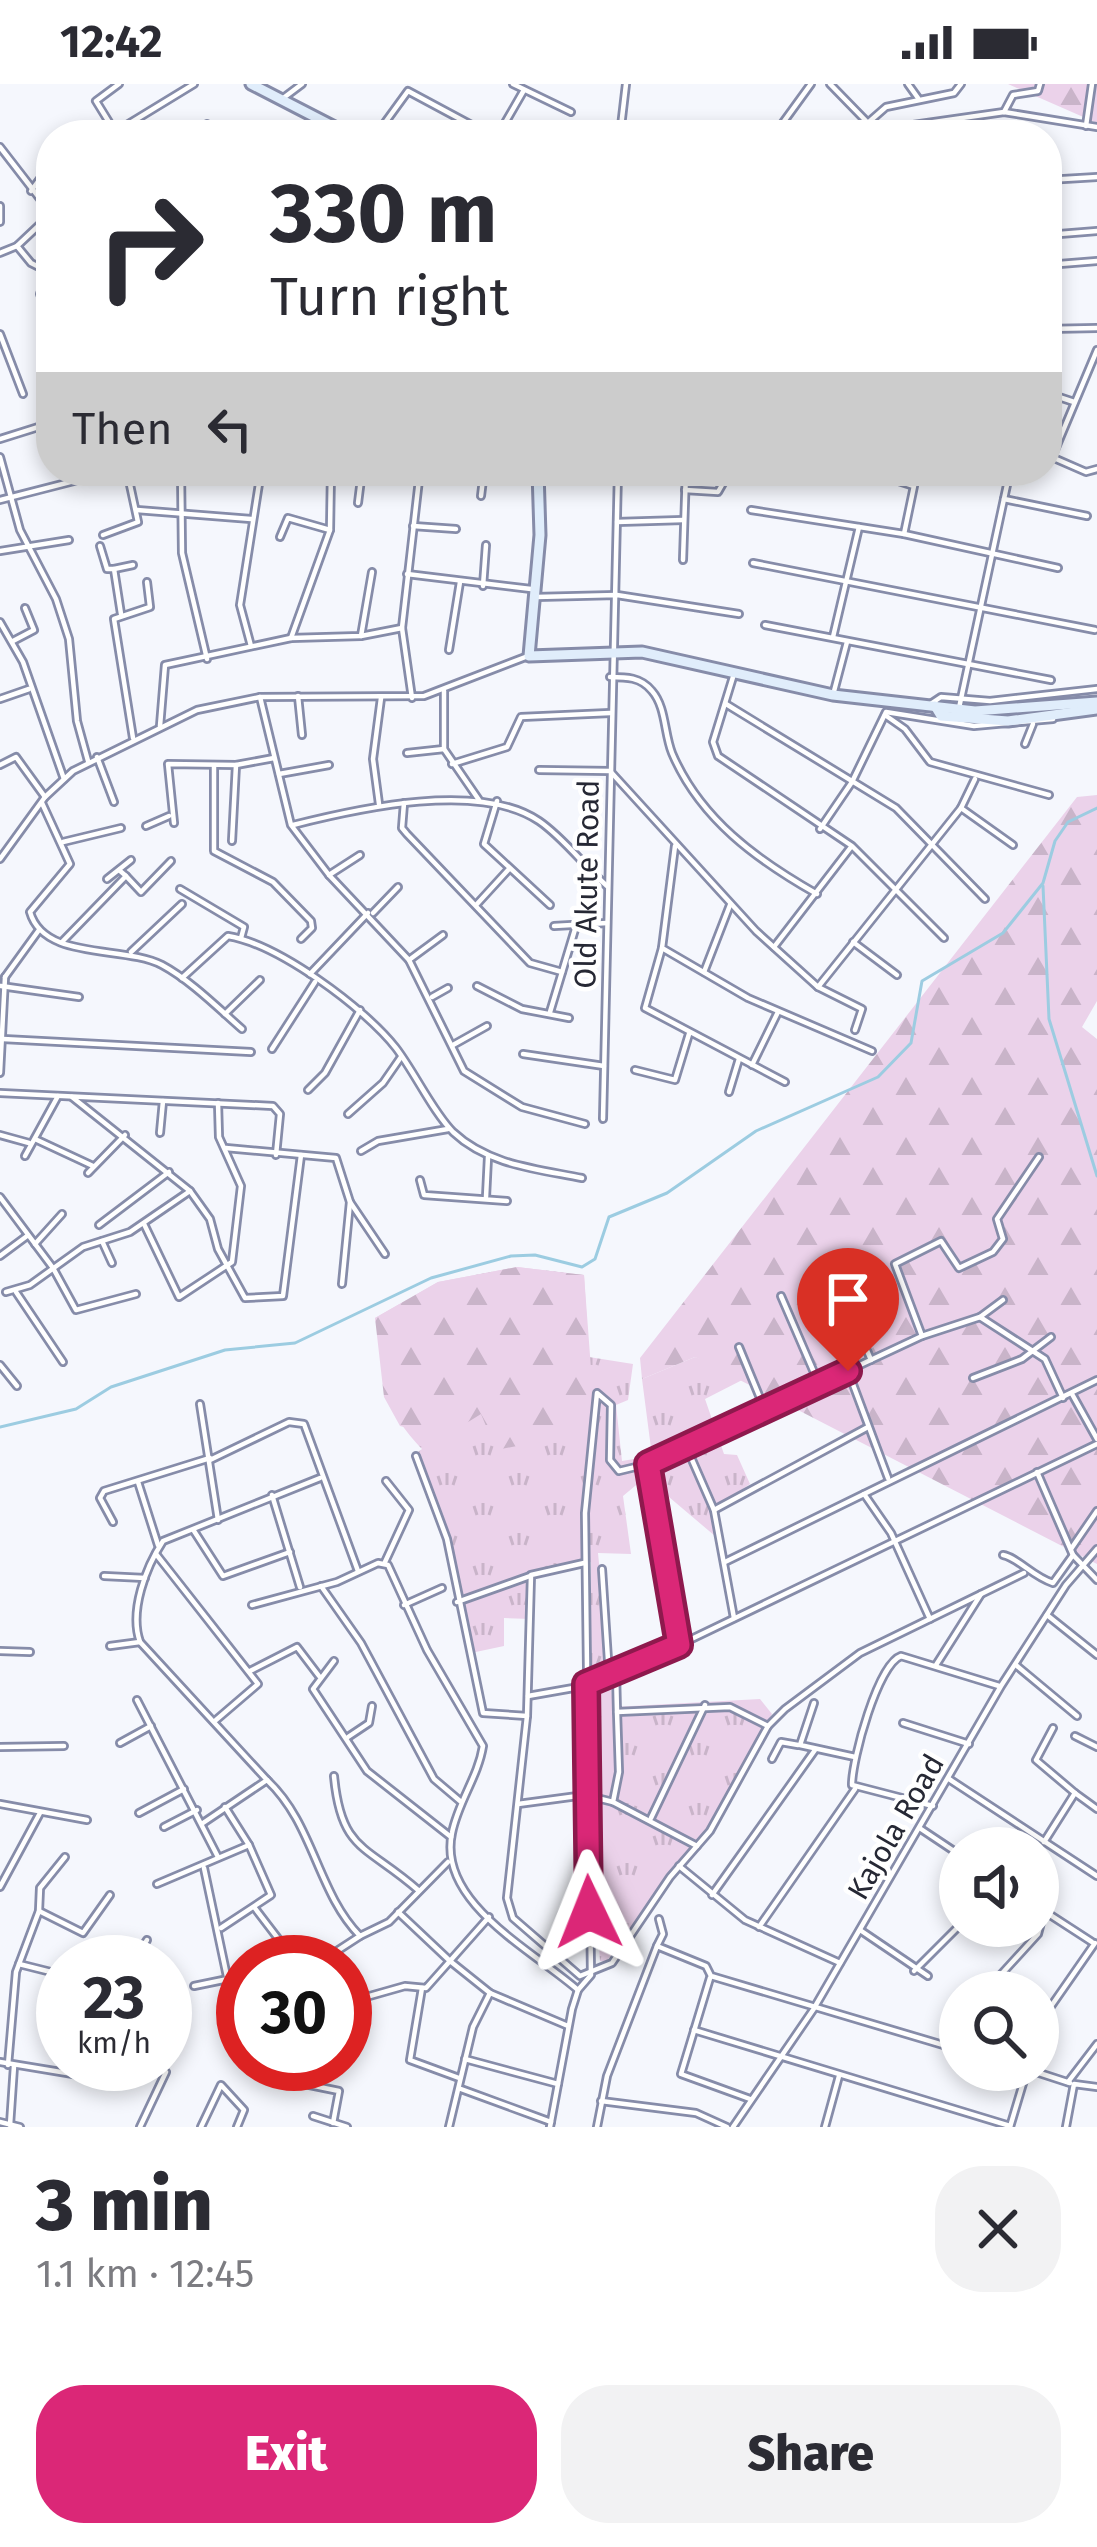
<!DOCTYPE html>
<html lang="en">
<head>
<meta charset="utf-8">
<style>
  :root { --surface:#fff; --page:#f2f2f3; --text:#2b2b33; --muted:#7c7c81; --accent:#db2777 }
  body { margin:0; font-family:"Fira Sans",sans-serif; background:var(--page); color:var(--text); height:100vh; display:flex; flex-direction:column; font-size:45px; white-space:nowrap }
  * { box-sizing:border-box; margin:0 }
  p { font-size:39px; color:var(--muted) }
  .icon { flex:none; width:66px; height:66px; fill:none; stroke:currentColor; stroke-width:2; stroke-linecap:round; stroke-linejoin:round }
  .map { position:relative; height:2043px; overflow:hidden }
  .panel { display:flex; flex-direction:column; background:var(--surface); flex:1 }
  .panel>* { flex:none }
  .banner { position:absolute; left:36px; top:36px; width:1026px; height:366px; border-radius:48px; box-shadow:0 6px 18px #0003; background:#fff; color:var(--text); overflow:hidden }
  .fabs { position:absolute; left:939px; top:1743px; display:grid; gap:24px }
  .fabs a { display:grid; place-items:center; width:120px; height:120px; border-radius:50%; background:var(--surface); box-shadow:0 6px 18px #0003; font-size:60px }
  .speed { position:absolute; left:36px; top:1851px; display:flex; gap:24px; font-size:60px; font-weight:700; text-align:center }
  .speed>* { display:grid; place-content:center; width:156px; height:156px; border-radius:50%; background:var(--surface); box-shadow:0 6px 18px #0003; line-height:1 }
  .speed small { font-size:30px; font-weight:400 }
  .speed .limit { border:18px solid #d22; background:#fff; color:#111 }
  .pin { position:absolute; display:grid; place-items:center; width:102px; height:102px; color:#fff; margin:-123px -51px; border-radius:50% 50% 50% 0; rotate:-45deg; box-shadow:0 0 12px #0007 }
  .pin .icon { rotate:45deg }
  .me { position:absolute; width:132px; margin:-66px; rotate:358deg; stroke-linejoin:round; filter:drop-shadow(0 0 9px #0008) }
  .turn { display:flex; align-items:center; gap:42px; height:252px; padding:0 36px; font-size:54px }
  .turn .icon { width:156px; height:156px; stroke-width:2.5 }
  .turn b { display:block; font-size:84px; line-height:102px }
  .then { display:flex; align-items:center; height:114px; padding:0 36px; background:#0003; gap:24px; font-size:45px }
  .round { display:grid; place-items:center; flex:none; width:126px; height:126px; border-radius:48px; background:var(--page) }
  .headline { display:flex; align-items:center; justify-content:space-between; height:204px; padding:0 36px }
  h1 { font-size:72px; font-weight:800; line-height:90px }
  .cta { display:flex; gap:24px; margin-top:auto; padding:24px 36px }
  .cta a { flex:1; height:138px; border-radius:48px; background:var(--accent); color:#fff; font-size:48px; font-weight:800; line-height:138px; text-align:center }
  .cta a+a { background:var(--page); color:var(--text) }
  .status { display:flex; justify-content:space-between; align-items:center; height:84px; padding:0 60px; background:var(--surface); direction:ltr }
  .status svg { height:33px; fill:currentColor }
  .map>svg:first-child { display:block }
  .grass { fill:url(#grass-tufts) }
  .forest { fill:url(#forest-firs) }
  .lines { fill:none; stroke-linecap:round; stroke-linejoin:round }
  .stream { stroke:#9ccce1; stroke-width:3 }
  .minor-casing { stroke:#868ca9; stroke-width:10 }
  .secondary-casing { stroke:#868ca9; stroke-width:15 }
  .minor { stroke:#fff; stroke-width:4.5 }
  .secondary { stroke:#e0edfb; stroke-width:9 }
  .route-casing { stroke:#8e194d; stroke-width:30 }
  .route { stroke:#db2777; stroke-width:21 }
  .labels { text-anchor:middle; stroke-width:9; stroke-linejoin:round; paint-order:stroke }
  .street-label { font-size:30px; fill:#262834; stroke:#fff }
</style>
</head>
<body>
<div class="status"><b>12:42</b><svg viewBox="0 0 49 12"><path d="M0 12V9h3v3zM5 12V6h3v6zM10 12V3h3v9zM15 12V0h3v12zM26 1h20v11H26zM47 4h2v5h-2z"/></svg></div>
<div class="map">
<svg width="1097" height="2043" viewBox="0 0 1097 2043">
  <defs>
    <pattern id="grass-tufts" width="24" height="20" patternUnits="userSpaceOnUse" patternTransform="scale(3)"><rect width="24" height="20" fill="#ebd2ea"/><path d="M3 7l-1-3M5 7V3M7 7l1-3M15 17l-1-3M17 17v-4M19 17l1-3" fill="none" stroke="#c9b4c9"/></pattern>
    <pattern id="forest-firs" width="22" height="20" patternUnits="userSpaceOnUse" patternTransform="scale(3)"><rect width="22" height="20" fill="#ebd2ea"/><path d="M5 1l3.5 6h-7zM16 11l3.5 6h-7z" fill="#c9b4c9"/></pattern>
  </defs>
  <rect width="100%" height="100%" fill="#f5f7fd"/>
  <!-- grass -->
  <path class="grass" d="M517 1183 584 1191 589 1273 633 1280 628 1316 616 1321 622 1377 652 1372 642 1295 695 1273 750 1292 705 1315 724 1370 737 1371 750 1400 712 1426 715 1452 656 1402 651 1381 647 1392 623 1412 631 1470 598 1469 613 1623 760 1615 772 1630 708 1743 606 1878 600 1877 589 1709 591 1478 534 1487 531 1535 504 1534V1562L471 1569 452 1464 414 1371 422 1365C374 1314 389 1295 375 1234L438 1198Z"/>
  <!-- forest -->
  <g class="forest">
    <path d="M1008 0H1097V39Z"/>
    <path d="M1097 711V917L1082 943 1097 955V1480L695 1273 642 1295 640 1274 1077 713Z"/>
    <path d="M517 1183 584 1191 592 1298 589 1348 496 1366 481 1330 444 1353 400 1342 384 1313 375 1234 438 1198Z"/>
  </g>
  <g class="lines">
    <!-- stream -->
    <g class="stream">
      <path d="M1043 802 1049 935 1097 1092"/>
      <path d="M0 1343 76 1325 111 1303 225 1266 295 1259 431 1194 511 1172 535 1171 582 1183 595 1175 609 1133 667 1109 756 1047 878 993 911 959 922 897 1003 849 1043 799 1055 757 1068 738 1097 724"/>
    </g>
    <!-- minor casing -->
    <g class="minor-casing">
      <g id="minor">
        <path d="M513 0 571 28"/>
        <path d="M830 0 867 38"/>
        <path d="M908 0 918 14"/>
        <path d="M282 15 302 0"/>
        <path d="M1004 28 1013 11 1038 7 1040 0"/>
        <path d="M1086 42 1092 0"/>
        <path d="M112 43 96 17 119 0"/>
        <path d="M91 51 112 43 117 47 194 0"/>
        <path d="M188 51 207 40"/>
        <path d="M315 51 321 38"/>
        <path d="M376 51 408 7 490 51"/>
        <path d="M498 51 524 6"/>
        <path d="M620 51 626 0"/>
        <path d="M774 51 811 0"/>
        <path d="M854 51 886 23 954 9 961 0"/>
        <path d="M887 51 899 43 1004 28 1097 43"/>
        <path d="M0 63 51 129"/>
        <path d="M1047 96 1097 93"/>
        <path d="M31 107 51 80"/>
        <path d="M0 122V138"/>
        <path d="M1047 151 1097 147"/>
        <path d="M17 162 31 179 51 189"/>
        <path d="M0 169 17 162 51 130"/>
        <path d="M1047 181 1097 177"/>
        <path d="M51 223 46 224 51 237"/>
        <path d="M46 224 40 210 48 191"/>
        <path d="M1047 245 1097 244"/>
        <path d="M0 250 23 310"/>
        <path d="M1047 309 1074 318"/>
        <path d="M0 355 51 339"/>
        <path d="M1047 371 1086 388 1097 385"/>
        <path d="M0 373 20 446 56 515 69 555 77 637 88 677"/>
        <path d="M1052 373 1097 266"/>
        <path d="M181 387 182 469 207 575"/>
        <path d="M867 387 914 402 904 450"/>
        <path d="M963 387 969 388"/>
        <path d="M837 395 839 387"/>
        <path d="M685 406 718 408 730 387"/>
        <path d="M481 412 484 387"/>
        <path d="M1004 415 1087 432"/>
        <path d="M0 416 113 387"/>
        <path d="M358 419 362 387"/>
        <path d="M137 426 251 435"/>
        <path d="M751 426 904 450 1058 484"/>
        <path d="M617 438 683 436"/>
        <path d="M413 442 456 445"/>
        <path d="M103 451 138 438 127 387"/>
        <path d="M280 453 288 434 330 446"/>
        <path d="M100 462 107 485H114L121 530"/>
        <path d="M0 467 69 456"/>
        <path d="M683 476 686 387"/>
        <path d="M753 479 1095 546"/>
        <path d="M114 485 133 481"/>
        <path d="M407 490 531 505"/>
        <path d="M483 502 486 461"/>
        <path d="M536 513 617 511 739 530"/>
        <path d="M0 538 23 578 64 695"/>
        <path d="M765 541 1051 596"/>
        <path d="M361 552 372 488"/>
        <path d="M833 553 859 443"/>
        <path d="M291 554 330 446 331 387"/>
        <path d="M13 557 34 546 25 524"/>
        <path d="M251 562 240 521 261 387"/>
        <path d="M449 566 460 498"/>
        <path d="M610 593C626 593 641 593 652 607 666 623 664 649 672 669 700 735 757 776 817 810"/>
        <path d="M733 593 713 658 718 672 852 762 944 854"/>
        <path d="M444 607V665L479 716"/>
        <path d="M833 611 847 558"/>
        <path d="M298 612 302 651"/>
        <path d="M260 613 291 741 329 791 409 876 464 987 522 1023 585 1040"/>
        <path d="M412 614 402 544 420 387"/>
        <path d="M0 615 29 605"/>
        <path d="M726 620 896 724 985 815"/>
        <path d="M929 621 941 613 990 617 1097 605"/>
        <path d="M959 624 1010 387"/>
        <path d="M885 631 905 645 930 678 1049 711"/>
        <path d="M160 642 165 581 291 554 361 552 402 544"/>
        <path d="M133 654 114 535 150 523 147 498"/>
        <path d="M1025 660 1033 640"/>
        <path d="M407 669 444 665"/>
        <path d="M97 673 114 718"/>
        <path d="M452 680 507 663 521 633 610 629"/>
        <path d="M0 681 16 673 45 713"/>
        <path d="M214 682V767L273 798 311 837 312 844 301 855"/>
        <path d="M539 686 610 687 756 847 818 903 862 925 855 946"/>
        <path d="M279 690 329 681"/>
        <path d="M497 717 484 760 550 821"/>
        <path d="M42 719 70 780 30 828C44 877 124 861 162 881 190 896 218 924 242 945"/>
        <path d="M404 719 402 744 407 750 530 879 562 888"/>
        <path d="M379 720 373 675 381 614"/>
        <path d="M961 724 1013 761"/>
        <path d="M174 739 168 680 236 681 274 674"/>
        <path d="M293 741C360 724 480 697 539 737 564 754 584 782 607 802"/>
        <path d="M146 742 169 732"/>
        <path d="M820 745 852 698 886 628 974 642 1053 635"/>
        <path d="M232 757 236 681"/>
        <path d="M63 758 121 744"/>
        <path d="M675 762 662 864 748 914 872 967"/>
        <path d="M0 775 45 713 73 687 197 626 260 613 424 612 528 572"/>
        <path d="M329 791 360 771"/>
        <path d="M126 792 141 808 171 777"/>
        <path d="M107 795 131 776"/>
        <path d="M180 805 244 843 241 854"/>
        <path d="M477 820 509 785"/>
        <path d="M373 829 398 803"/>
        <path d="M554 842 607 839"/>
        <path d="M62 858 126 792 119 786"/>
        <path d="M853 858 897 891"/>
        <path d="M774 863 851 763"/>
        <path d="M662 864 645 924 785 998"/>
        <path d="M131 868 182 820"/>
        <path d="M409 876 443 851"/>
        <path d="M704 888 730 821"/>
        <path d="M310 890 368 829"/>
        <path d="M5 893 39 846"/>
        <path d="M182 894 228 852C278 860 365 924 396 964 415 989 433 1028 453 1048 488 1081 537 1085 582 1094"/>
        <path d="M1 902 79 913"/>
        <path d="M477 902 522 925 569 934"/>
        <path d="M818 903 961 724 975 695"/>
        <path d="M432 913 448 904"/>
        <path d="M550 928 576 842"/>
        <path d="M225 930 260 896"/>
        <path d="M3 955 251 968"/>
        <path d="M453 961 487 942"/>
        <path d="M272 965 315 898"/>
        <path d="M523 970 604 982"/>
        <path d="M752 981 778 928"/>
        <path d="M635 986 675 996 689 950"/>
        <path d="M0 989 5 893"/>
        <path d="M308 1006 325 989 360 926"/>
        <path d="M729 1008 739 975"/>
        <path d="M0 1009 273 1022 280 1030 276 1071"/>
        <path d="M72 1013 190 1107 210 1135 218 1165 245 1214 283 1212 301 1071"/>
        <path d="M348 1030 383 999 401 973"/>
        <path d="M603 1035 618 387"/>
        <path d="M160 1049 163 1017"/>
        <path d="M0 1051 29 1059"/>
        <path d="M35 1055 93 1082"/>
        <path d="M226 1064 336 1074 350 1118 342 1200"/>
        <path d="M361 1067 378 1057 448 1045"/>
        <path d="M25 1072 58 1012"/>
        <path d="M88 1089 125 1051"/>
        <path d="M420 1096 424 1111 507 1117"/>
        <path d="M0 1113 53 1184 76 1226 136 1210"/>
        <path d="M486 1113 488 1073"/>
        <path d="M350 1118 385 1170"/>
        <path d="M144 1140 179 1213 232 1178 241 1102 219 1053 218 1019"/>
        <path d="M99 1141 169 1088"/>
        <path d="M102 1157 112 1179"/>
        <path d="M35 1160 62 1130"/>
        <path d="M0 1172 27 1152"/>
        <path d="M833 1187 871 1276"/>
        <path d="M6 1208 30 1201 83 1163 130 1148 190 1107"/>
        <path d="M16 1208 63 1278"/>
        <path d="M781 1212 819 1300"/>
        <path d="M980 1233 1003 1216"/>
        <path d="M922 1252 895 1180 941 1157 959 1184 993 1168 1003 1155 997 1135 1039 1073"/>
        <path d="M739 1263 765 1326"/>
        <path d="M0 1281 17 1302"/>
        <path d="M848 1287 888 1394"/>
        <path d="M973 1294 1022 1275 1051 1253"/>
        <path d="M1072 1310 1097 1355"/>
        <path d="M200 1320 218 1436"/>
        <path d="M686 1362 714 1426 734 1534"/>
        <path d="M416 1372 447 1455 483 1629 527 1632"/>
        <path d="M210 1376 289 1338 304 1340 358 1487"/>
        <path d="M648 1380 679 1561"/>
        <path d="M1037 1388 1073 1471 1097 1496"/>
        <path d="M138 1398 158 1461"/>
        <path d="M864 1410 891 1449 930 1535"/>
        <path d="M272 1411 300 1503"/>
        <path d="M714 1426 868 1343"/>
        <path d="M113 1438 100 1414 104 1407 210 1374"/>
        <path d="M194 1447 223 1492 290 1468"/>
        <path d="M1071 1465 1097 1427"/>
        <path d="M156 1470 258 1600 216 1636"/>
        <path d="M1003 1471C1017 1473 1033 1493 1053 1499L1073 1471"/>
        <path d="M385 1478 409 1426 386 1397"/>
        <path d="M725 1478 1097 1296"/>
        <path d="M584 1479 531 1491 527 1632 507 1814 513 1834 580 1892 612 1879 670 1793 710 1747 768 1642 785 1625 860 1569 1024 1489"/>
        <path d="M602 1485 609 1591"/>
        <path d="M104 1492 145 1494"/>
        <path d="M321 1502 361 1559 434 1695 460 1717"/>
        <path d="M457 1518 530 1492"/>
        <path d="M252 1521 337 1498 378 1479 388 1481 427 1566 483 1662C478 1693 458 1718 452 1749 437 1818 532 1866 578 1906"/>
        <path d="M404 1521 442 1504"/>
        <path d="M1047 1531 1097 1571"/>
        <path d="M110 1562 140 1558"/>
        <path d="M0 1567 30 1568"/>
        <path d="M334 1577 313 1605 367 1687 451 1753"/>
        <path d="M936 1581 981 1510"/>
        <path d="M1017 1582 1077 1632"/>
        <path d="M250 1587 297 1563 319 1592"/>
        <path d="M616 1588 617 1628 730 1623 768 1642"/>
        <path d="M528 1612 579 1603 679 1561 1097 1360"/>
        <path d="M137 1616 218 1773"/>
        <path d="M814 1619 800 1661 855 1673"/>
        <path d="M617 1628 619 1688 613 1718 697 1762"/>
        <path d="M903 1639 969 1660"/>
        <path d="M1053 1644 1036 1676 1075 1709"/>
        <path d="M1075 1652 1097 1663"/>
        <path d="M348 1653 369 1639 372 1622"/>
        <path d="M120 1659 151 1642"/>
        <path d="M0 1663 64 1662"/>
        <path d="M772 1675 781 1658 798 1661"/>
        <path d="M334 1692C341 1768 367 1761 418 1806"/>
        <path d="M949 1695 1097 1792"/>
        <path d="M267 1696 140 1558C129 1527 146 1483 163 1457L320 1394"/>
        <path d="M0 1720 87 1736"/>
        <path d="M518 1720 585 1711 613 1718"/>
        <path d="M933 1722 852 1701C852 1675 878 1580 901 1572L999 1602"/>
        <path d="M139 1729 184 1705"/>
        <path d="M651 1734 705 1621"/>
        <path d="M203 1739 267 1696C314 1740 317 1808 360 1852L389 1838 448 1778"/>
        <path d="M164 1743 197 1726"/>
        <path d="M921 1745 960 1771"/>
        <path d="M1044 1758 1075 1709 1097 1725"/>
        <path d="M679 1782 745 1836 840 1879"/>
        <path d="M204 1784 229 1902 243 1921"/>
        <path d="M157 1800 249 1761"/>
        <path d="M0 1803 40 1729"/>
        <path d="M712 1811 815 1666"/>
        <path d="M254 1823 296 1878"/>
        <path d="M1038 1823 1092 1858"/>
        <path d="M39 1827 83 1849 110 1811"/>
        <path d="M398 1828 450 1877 489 1833"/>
        <path d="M759 1843 855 1705"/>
        <path d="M221 1844 271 1811 249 1761 225 1723"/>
        <path d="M860 1846 928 1892"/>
        <path d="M657 1862 663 1850 659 1835"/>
        <path d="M133 1878 147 1856"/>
        <path d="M320 1878 360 1852"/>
        <path d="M19 1880 63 1891"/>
        <path d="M914 1887 960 1841"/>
        <path d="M710 1894 681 1990 750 2015"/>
        <path d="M194 1902 228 1895"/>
        <path d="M422 1904 410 1976 459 1994"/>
        <path d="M985 1908 1038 1850 1044 1827"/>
        <path d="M345 1919 405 1902 426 1904 450 1877 490 1909 568 1942"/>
        <path d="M1038 1941 1095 1859"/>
        <path d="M694 1946 1010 2042"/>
        <path d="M947 1963 960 1944"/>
        <path d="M465 1975 558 2000"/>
        <path d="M0 1978 85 1992"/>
        <path d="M8 1981 16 1888 39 1827 40 1804 65 1773"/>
        <path d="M1030 1986 1070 1999"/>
        <path d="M280 1995 339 2007 333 2039"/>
        <path d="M1068 1998 1097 1960"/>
        <path d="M461 2005 551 2038"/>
        <path d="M601 2017 696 2029 727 2043"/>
        <path d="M313 2032 347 2043"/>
        <path d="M0 2038 20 2043"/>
        <path d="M10 2041 14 1982"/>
        <path d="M140 2043 166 1988"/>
        <path d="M201 2043 221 2001 244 2026 237 2043"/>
        <path d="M449 2043 473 1943 490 1909"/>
        <path d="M550 2043 572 1925 578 1906 591 1891 585 1429 597 1309 611 1321 610 1376 619 1387 648 1380 922 1252 980 1233 1045 1275 1063 1314"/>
        <path d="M597 2043 607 1992 657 1862 706 1882 711 1892 960 1966"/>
        <path d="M733 2043 813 1926 1001 1602 1066 1501 1097 1465"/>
        <path d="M825 2043 839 1992"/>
        <path d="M1010 2043 1027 1986"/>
        <path d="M1066 2043 1074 2000 1097 2003"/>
      </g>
    </g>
    <!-- secondary casing -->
    <g class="secondary-casing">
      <g id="secondary">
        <path d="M251 0 350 51"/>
        <path d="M538 387 540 451 529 572 642 568 833 611 975 627 1097 618"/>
        <path d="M935 622 941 632 1008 637 1097 625"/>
      </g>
    </g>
    <!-- minor -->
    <use href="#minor" class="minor"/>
    <!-- secondary -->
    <use href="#secondary" class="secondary"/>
  </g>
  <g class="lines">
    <!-- route casing -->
    <g class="route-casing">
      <path id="route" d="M589 1828 586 1600 679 1561 648 1380 848 1287"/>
    </g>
    <!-- route -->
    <use href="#route" class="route"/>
  </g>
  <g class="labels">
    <!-- street labels -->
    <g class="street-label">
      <text transform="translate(587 800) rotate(-89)" y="10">Old Akute Road</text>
      <text transform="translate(896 1743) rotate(-60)" y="10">Kajola Road</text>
    </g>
  </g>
</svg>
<div class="fabs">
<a><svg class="icon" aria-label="sound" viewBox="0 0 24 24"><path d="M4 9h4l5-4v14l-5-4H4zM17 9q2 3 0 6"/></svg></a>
<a><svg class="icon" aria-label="search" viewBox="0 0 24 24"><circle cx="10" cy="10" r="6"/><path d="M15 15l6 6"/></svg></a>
</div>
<div class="speed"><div>23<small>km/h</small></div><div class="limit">30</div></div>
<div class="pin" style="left:848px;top:1287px;background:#d93025"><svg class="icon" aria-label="arrive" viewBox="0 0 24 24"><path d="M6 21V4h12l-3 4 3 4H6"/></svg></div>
<svg class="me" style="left:589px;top:1828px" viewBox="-20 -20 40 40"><path d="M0-17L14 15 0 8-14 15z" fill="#db2777" stroke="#fff" stroke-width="4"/></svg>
<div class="banner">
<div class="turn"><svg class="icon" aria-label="right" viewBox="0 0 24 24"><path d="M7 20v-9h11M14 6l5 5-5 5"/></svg><div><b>330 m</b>Turn right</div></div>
<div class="then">Then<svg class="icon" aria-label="left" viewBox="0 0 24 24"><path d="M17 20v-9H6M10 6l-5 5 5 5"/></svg></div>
</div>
</div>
<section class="panel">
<div class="headline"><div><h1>3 min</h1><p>1.1 km · 12:45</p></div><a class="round"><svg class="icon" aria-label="close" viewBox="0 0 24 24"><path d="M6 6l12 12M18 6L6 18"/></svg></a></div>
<div class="cta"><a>Exit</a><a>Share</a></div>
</section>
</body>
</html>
